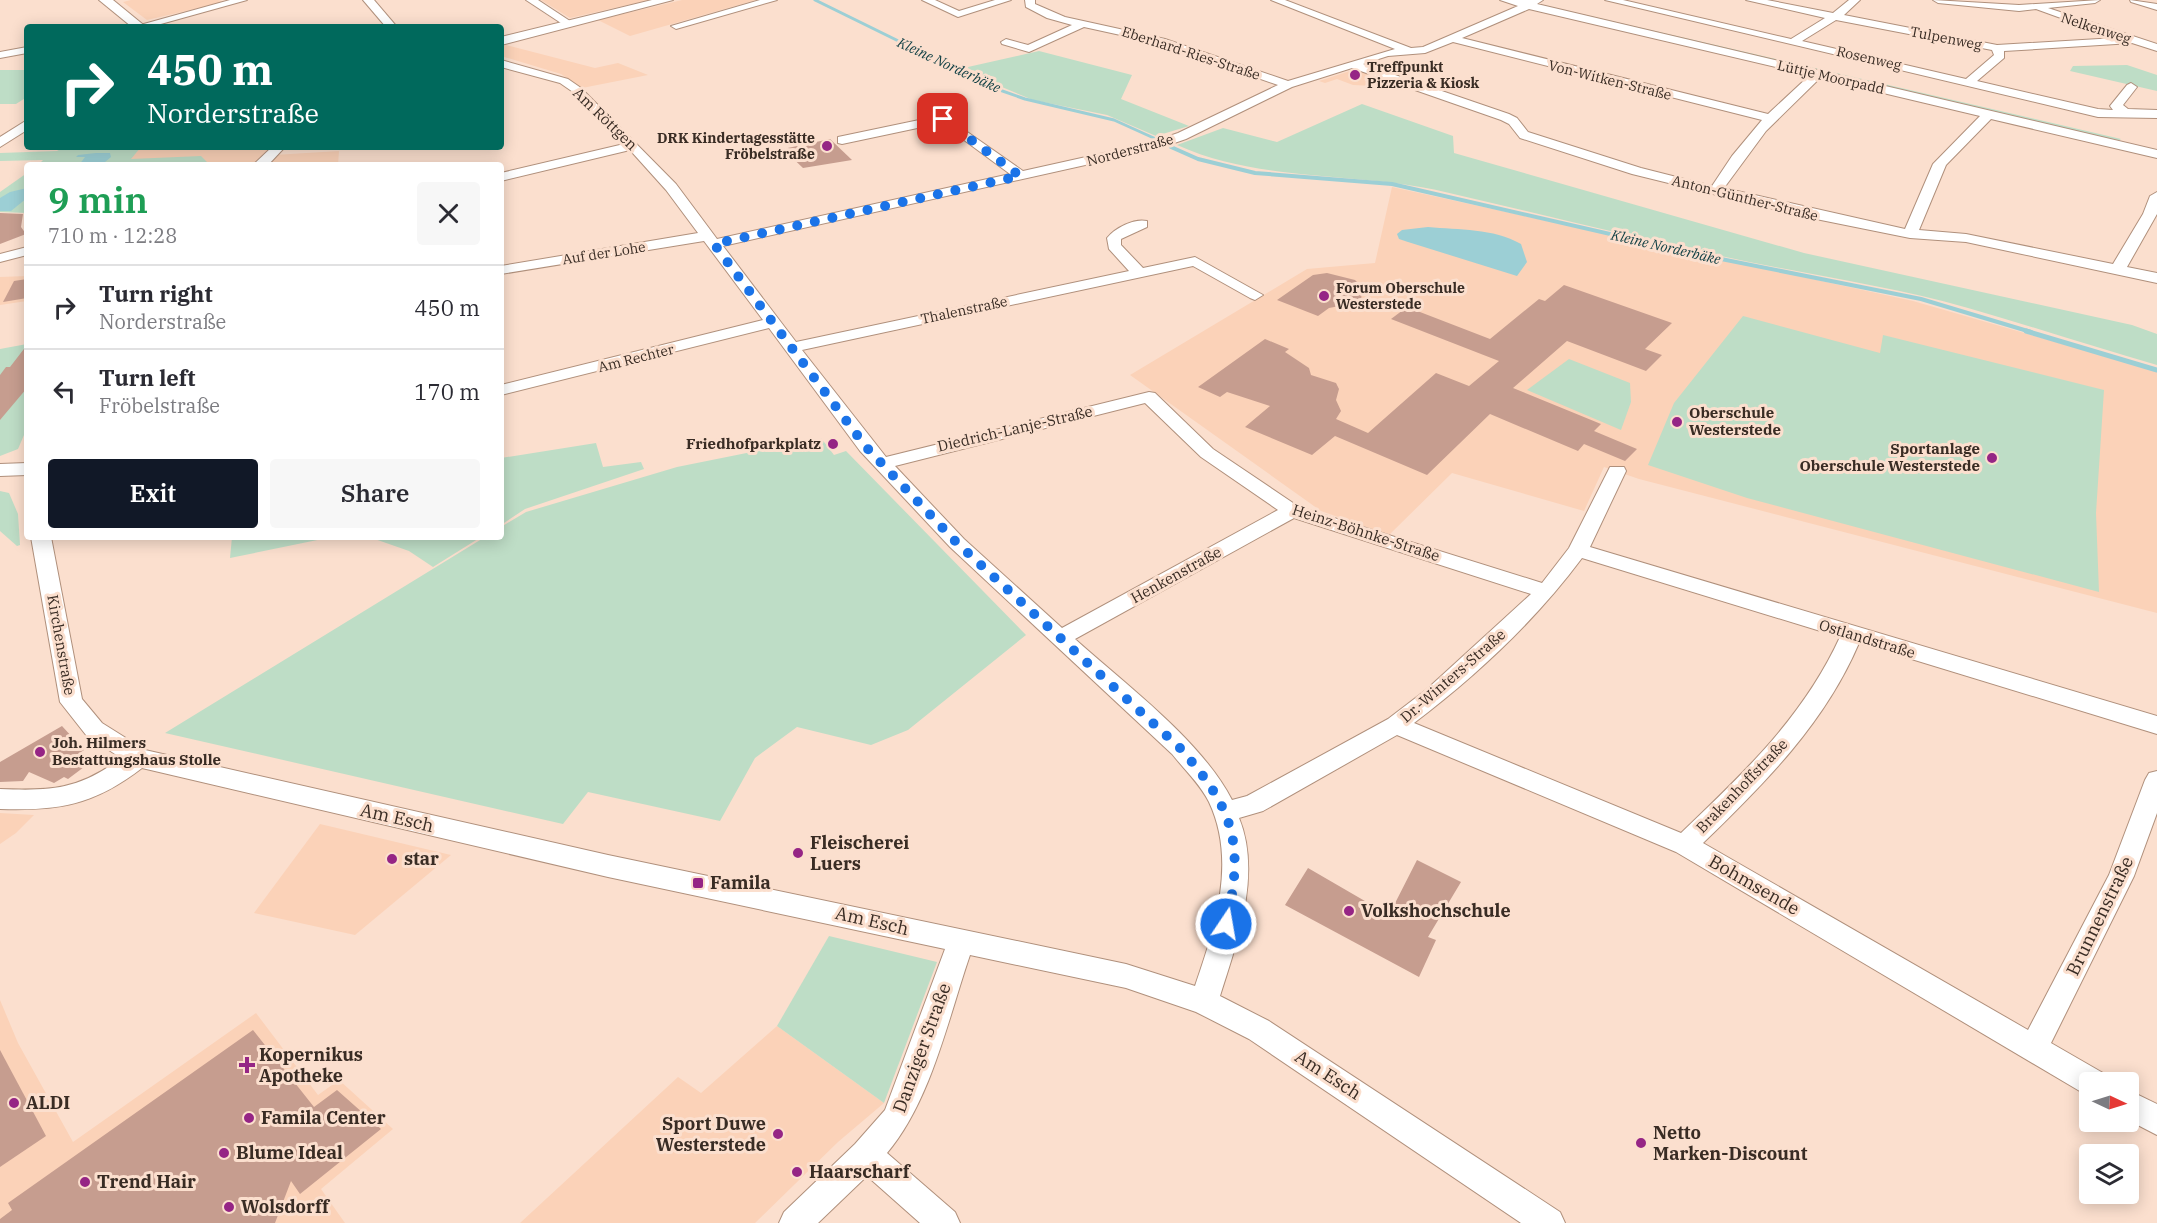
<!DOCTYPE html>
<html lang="en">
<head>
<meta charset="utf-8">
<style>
  :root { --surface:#fff; --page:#f7f7f7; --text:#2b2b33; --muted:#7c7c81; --line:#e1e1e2; --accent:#111827 }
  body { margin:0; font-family:"IBM Plex Serif",serif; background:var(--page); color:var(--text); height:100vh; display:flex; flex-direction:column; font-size:22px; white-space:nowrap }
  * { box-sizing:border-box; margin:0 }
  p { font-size:20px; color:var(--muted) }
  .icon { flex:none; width:33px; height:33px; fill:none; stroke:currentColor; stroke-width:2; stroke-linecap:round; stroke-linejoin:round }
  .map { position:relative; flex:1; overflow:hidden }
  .drawer { position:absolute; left:24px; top:162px; width:480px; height:378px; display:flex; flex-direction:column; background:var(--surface); border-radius:6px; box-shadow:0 3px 15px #0003 }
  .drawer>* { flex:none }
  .guide { position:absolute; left:24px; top:24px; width:480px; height:126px; border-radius:6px; box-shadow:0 3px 15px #0003; background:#00695c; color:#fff; overflow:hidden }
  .needle { width:39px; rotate:94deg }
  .controls { position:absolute; left:2079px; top:1072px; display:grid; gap:12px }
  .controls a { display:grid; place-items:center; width:60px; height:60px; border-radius:6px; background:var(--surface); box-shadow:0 3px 15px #0003; font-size:30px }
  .pin { position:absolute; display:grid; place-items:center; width:51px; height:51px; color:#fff; margin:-26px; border-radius:12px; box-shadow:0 3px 9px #0006 }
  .me { position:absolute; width:66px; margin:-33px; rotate:12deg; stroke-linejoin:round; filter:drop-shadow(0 0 4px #0008) }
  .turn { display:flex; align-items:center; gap:21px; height:126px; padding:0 24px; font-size:27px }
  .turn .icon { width:78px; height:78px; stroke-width:2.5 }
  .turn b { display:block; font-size:42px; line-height:51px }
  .round { display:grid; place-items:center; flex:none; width:63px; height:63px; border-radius:6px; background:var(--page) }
  .head { display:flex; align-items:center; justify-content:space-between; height:102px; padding:0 24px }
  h1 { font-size:36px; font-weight:600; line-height:45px; color:#1e9e55 }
  .cta { display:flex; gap:12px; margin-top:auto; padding:12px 24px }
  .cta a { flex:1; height:69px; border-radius:6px; background:var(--accent); color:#fff; font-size:24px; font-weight:600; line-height:69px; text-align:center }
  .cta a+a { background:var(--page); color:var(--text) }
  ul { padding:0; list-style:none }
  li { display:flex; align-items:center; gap:18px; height:84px; padding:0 24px; border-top:2px solid var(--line) }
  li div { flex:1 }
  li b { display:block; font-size:22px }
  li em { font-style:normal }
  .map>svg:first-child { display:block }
  .built { fill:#fbd2b8 }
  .green { fill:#beddc6 }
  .water { fill:#9ccfd5 }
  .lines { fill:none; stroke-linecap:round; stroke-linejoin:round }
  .stream-far2 { stroke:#9ccfd5; stroke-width:3 }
  .stream-far1 { stroke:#9ccfd5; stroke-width:4 }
  .stream { stroke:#9ccfd5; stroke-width:5 }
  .building { fill:#c69d8f }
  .minor-casing { stroke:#b0907c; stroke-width:2 }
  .tertiary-casing { stroke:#b0907c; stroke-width:2 }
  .minor { fill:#fff; fill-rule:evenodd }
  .tertiary { fill:#fff; fill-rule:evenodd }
  .route { stroke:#1a73e8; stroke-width:10; stroke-dasharray:0 18 }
  .poi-dot { fill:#952585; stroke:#fbdfce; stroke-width:2 }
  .labels { text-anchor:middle; stroke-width:6; stroke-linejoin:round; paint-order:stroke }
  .far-street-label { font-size:14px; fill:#392c24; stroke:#fbdfce }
  .far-water-label { font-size:14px; font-style:italic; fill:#0e3e43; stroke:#fbdfce }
  .far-poi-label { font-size:14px; font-weight:bold; fill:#392c24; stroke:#fbdfce; text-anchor:start }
  .street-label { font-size:15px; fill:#392c24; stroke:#fbdfce }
  .poi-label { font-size:15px; font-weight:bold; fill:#392c24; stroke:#fbdfce; text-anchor:start }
  .near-street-label { font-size:18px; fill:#392c24; stroke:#fbdfce }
  .near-poi-label { font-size:18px; font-weight:bold; fill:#392c24; stroke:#fbdfce; text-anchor:start }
</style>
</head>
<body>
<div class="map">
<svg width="2157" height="1223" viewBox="0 0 2157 1223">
  <rect width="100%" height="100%" fill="#fbdfce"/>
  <!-- built -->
  <g class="built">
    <path d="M131 0H218L225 2 147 20 123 2Z"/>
    <path d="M541 0H650L570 18Z"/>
    <path d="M682 0H756L630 36 598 20Z"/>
    <path d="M506 45 595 68 618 63 648 75 582 88 561 74 501 56V47Z"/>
    <path d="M1356 69 1388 79 1373 86 1353 85 1337 79 1325 83 1319 81Z"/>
    <path d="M141 147H270L254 165H204L207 163 130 159Z"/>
    <path d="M339 151 338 165H264L274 155Z"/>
    <path d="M1392 187 1913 301 2157 371V613L1639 479 1604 467 1584 511 1452 473 1389 535 1321 511 1130 375 1307 269 1375 263Z"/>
    <path d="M27 276V301L0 305V277Z"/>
    <path d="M0 813 34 815 16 833 0 844Z"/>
    <path d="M320 824 451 855 355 935 254 913Z"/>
    <path d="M0 1000 18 1043 73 1142 256 1013 318 1095 339 1080 393 1129 321 1189 345 1223H0Z"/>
    <path d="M777 1026 884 1103 838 1142 755 1223H520L678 1077 701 1093Z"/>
  </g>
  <!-- green -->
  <g class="green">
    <path d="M1543 5 2121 139 2115 143 1539 6Z"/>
    <path d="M1039 51 1132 75 1121 99 1189 126 1156 136 1107 115 1033 100 959 69Z"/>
    <path d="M2127 65 2157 75V91L2070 71 2073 66Z"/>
    <path d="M0 70H27V97L16 104H0Z"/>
    <path d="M1362 104 1453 136 1454 153 1804 253 2132 325 2157 334V365C2094 347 2031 326 1968 308 1887 285 1803 274 1721 256 1628 236 1537 213 1445 192 1356 171 1261 183 1177 145L1223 128 1277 142Z"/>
    <path d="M64 147H141L131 159 201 156 208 163 204 165H38L43 160 0 161V153L57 151Z"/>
    <path d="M27 173V213L0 212V192Z"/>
    <path d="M1743 316 1880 353 1883 335 2104 390 2096 513 2099 592 1747 498 1648 465 1674 403Z"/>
    <path d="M27 344V428L18 449 0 456V349Z"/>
    <path d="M1569 359 1630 383 1631 402 1621 430 1527 390Z"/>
    <path d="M821 438 834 455 846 451 1026 635 908 730 871 745 797 727 755 758 720 821 588 792 563 824 165 733 485 537H501V527L526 512 677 467Z"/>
    <path d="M596 443 603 467 641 462 644 469 525 509 501 525V458Z"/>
    <path d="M0 491 9 493 18 514 20 545 17 546 0 531Z"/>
    <path d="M232 537H332L230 558Z"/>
    <path d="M369 537H481L433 567 409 551Z"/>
    <path d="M829 936 937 962 884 1103 777 1026Z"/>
  </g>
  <!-- water -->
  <g class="water">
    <path d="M96 153H110L111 157 105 162 114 165H79L85 157H76L78 155Z"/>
    <path d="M27 188V198L11 211H0V198L10 192Z"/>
    <path d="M1428 227C1459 230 1493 228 1521 244L1527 262 1517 276 1408 242 1399 239 1397 234 1402 230Z"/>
  </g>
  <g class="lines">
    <!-- stream-far2 -->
    <path class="stream-far2" d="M815 0 994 88 1025 99 1114 120 1156 139"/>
    <!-- stream-far1 -->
    <path class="stream-far1" d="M1171 147 1198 159 1255 173 1392 184 1706 256 1921 299 2031 332"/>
    <!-- stream -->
    <path class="stream" d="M2026 331 2157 370"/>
  </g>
  <!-- building -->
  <g class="building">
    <path d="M830 139 852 160 803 168 783 149Z"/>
    <path d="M0 213 23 214 21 227 26 234 0 244Z"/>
    <path d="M1327 273 1355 280 1362 287 1361 302 1329 308 1318 316 1277 300 1313 275Z"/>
    <path d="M27 279V298L3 302 14 281Z"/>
    <path d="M1564 285 1672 323 1645 349 1662 355 1646 371 1567 341 1513 388 1601 424 1594 431 1637 449 1625 461 1584 444 1578 451 1490 414 1427 475 1335 436 1312 455 1245 427 1270 406 1227 392 1220 397 1198 387 1265 339 1289 349 1285 352 1309 368 1311 375 1336 383 1339 389 1336 400 1341 411 1336 419 1368 433 1436 373 1469 386 1499 361 1391 319 1407 307 1490 339 1539 299 1545 301Z"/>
    <path d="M27 345V388L0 420V375L6 367H10Z"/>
    <path d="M62 726 84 750 81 752 90 758 81 765 84 767 68 779 64 777 54 783 29 772 23 781 0 782V762Z"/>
    <path d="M1417 860 1461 882 1428 937 1436 940 1419 977 1285 905 1308 868 1389 915Z"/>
    <path d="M253 1030 314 1107 337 1090 381 1129 300 1194 291 1181 275 1223H0V1219L12 1210 8 1203Z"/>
    <path d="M0 1050 46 1136 0 1167Z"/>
  </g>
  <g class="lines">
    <!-- minor casing -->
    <g class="minor-casing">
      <g id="minor">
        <path d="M230 0H247L150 27H133Z"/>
        <path d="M363 0H374L397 27H386Z"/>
        <path d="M526 0H538L573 23 564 25Z"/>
        <path d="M760 0H777L676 29 671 26Z"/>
        <path d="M922 0H935L959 11 995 0H1011L958 17Z"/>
        <path d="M1025 0H1035V4L1065 17 1165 39 1288 81 1395 49 1271 0H1285L1411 48 1423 47 1518 6 1500 0H1543L1537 4 2157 150V158L1991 119 1946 165 1919 230 1966 234 2113 264 2143 214 2150 196 2157 192V214L2127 267 2157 273V283L1966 242 1910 238 1811 218 1632 174 1520 138 1509 124 1501 120 1352 68 1292 87 1186 139 1157 149 723 246 796 342 1129 271 1109 249 1107 238C1115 228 1134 218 1147 221V227L1121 239V245L1143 268 1195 257 1263 295 1255 300 1250 298 1193 266 802 350 886 457 1149 392 1155 393 1213 449 1299 507 1542 583 1569 548 1610 467H1624L1626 471 1590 547 2157 716V734L1859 643C1825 723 1765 783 1703 843L2028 1030 2109 875 2145 780 2149 773 2157 771V813L2134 876 2051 1043 2103 1073 2108 1083H2090V1096L2083 1093 1676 852 1397 735 1263 811 1239 818C1262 874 1237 942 1220 996L1269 1021 1560 1212 1565 1223H1521L1249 1039 1196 1012 1126 988 970 955C948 1019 931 1101 887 1153L955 1212 960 1223H920L867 1176 818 1223H779L784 1212 855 1144 885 1110 945 949 608 877 142 768C94 805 59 811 0 809V789C50 791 79 790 121 758L86 735 60 702 31 537H51L82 699 102 723 145 750 608 855 1126 964 1195 986C1215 928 1237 861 1209 802 1200 784 1184 769 1172 754L950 547 860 451 769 328 501 395V385L763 320 704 241 501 274V266L698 233 666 190 630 150 501 181V173L624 144 573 92 560 83 501 67V60L568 79 581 88 676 184 717 239 1010 174 941 123 842 144 838 143V137L943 115 1023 171 1149 143 1178 133 1278 85 1157 43 1084 27 1029 52 1002 44 1001 42 1006 39 1028 45 1072 25 1047 18 1026 7ZM1529 9 1810 75 1768 114 1462 38ZM1453 42 1762 120 1732 156 1712 186 1641 168 1528 132 1517 118 1509 114 1363 64 1388 56 1425 53ZM1820 78 1980 116 1933 164 1905 229 1724 188 1766 131ZM1145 403 1201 457 1278 510 1062 628 964 539 895 466ZM1294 518 1531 594 1426 690 1388 719 1247 796 1232 800C1201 740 1126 685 1075 639ZM1582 558 1840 637C1804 716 1744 773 1681 833L1414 723C1476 676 1536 620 1582 558Z"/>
        <path d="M1605 0H1623L1791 39 1825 18 1746 0H1767L1833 13 1849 0H1860L1844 15 1997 45 2116 38 2036 9 2019 11 1938 3 1933 0 2019 5 2100 0 2095 3 2048 8 2157 44V51L2132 43 2004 51V58L1977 81 2098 109 2113 110 2110 106 2127 85 2131 83 2137 87 2123 105 2128 109 2157 110V118L2098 117ZM1836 20 1992 50 1994 55 1966 79 1802 41Z"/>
        <path d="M2130 0 2157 4V10L2131 2Z"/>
        <path d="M27 47V53L0 58V52Z"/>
        <path d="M27 120V130L0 147V137Z"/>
        <path d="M272 147H285L268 165H253Z"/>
        <path d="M27 247V255L0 262V254Z"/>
        <path d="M27 463V475L0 476V464Z"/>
        <path d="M2128 1090 2157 1104V1135L2128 1120Z"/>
      </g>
    </g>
    <!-- tertiary casing -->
    <g class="tertiary-casing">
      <g id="tertiary">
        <path d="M99 0H113L146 27H132Z"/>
        <path d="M652 0H673L501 45V37Z"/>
      </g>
    </g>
    <!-- minor -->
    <use href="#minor" class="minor"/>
    <!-- tertiary -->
    <use href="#tertiary" class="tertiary"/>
  </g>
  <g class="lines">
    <!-- route -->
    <path class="route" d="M943 119 1020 176 714 244 866 447 957 543 1180 748C1234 809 1245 844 1226 924"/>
  </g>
  <!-- markers -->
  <g class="poi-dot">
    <circle cx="1355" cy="75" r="6"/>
    <circle cx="827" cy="146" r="6"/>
    <circle cx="1324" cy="296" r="6"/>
    <circle cx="1677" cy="422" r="6"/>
    <circle cx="833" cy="444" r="6"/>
    <circle cx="1992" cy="458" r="6"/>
    <circle cx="40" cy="752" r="6"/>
    <circle cx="798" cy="853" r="6"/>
    <circle cx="392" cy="859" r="6"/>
    <rect x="692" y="877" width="12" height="12" rx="3"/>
    <circle cx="1349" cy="911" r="6"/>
    <path d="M244 1056h6v6h6v6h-6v6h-6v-6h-6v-6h6z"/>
    <circle cx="14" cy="1103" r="6"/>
    <circle cx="249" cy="1118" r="6"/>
    <circle cx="778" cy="1134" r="6"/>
    <circle cx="1641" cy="1143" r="6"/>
    <circle cx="224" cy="1153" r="6"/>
    <circle cx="797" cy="1172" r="6"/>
    <circle cx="85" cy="1182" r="6"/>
    <circle cx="229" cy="1207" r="6"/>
  </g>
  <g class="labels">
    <!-- far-street labels -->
    <g class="far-street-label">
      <text transform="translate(2096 28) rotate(18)" y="5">Nelkenweg</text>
      <text transform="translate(1946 38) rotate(11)" y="5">Tulpenweg</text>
      <text transform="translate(1191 53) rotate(18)" y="5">Eberhard-Ries-Straße</text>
      <text transform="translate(1869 58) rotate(13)" y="5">Rosenweg</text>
      <text transform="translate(1831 77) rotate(13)" y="5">Lüttje Moorpadd</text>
      <text transform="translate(1610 80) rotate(14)" y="5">Von-Witken-Straße</text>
      <text transform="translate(1130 150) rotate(-15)" y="5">Norderstraße</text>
      <text transform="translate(1745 198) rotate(14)" y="5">Anton-Günther-Straße</text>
      <text transform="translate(604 253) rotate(-9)" y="5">Auf der Lohe</text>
      <text transform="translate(964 310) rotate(-12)" y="5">Thalenstraße</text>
      <text transform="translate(636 358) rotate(-14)" y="5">Am Rechter</text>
    </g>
    <!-- far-water labels -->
    <g class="far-water-label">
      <text transform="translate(949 65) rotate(25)" y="5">Kleine Norderbäke</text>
      <text transform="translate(1666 247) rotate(13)" y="5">Kleine Norderbäke</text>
    </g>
    <!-- far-poi labels -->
    <g class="far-poi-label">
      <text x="1367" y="72">Treffpunkt<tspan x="1367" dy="16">Pizzeria &amp; Kiosk</tspan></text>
      <text x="815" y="143" text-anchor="end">DRK Kindertagesstätte<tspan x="815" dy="16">Fröbelstraße</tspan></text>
      <text x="1336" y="293">Forum Oberschule<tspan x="1336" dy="16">Westerstede</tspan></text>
    </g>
    <!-- street labels -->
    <g class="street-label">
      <text transform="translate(605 119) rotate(44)" y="5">Am Röttgen</text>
      <text transform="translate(1015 429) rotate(-13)" y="5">Diedrich-Lanje-Straße</text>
      <text transform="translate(1366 533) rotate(18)" y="5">Heinz-Böhnke-Straße</text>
      <text transform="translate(1176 575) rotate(-29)" y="5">Henkenstraße</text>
      <text transform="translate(1867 639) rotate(17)" y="5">Ostlandstraße</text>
      <text transform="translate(61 645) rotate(80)" y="5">Kirchenstraße</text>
      <text transform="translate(1453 676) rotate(-41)" y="5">Dr.-Winters-Straße</text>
      <text transform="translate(1742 786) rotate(-46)" y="5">Brakenhoffstraße</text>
    </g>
    <!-- poi labels -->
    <g class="poi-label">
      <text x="1689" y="418">Oberschule<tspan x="1689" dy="17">Westerstede</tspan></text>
      <text x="821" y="449" text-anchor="end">Friedhofparkplatz</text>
      <text x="1980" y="454" text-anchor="end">Sportanlage<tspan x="1980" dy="17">Oberschule Westerstede</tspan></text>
      <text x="52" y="748">Joh. Hilmers<tspan x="52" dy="17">Bestattungshaus Stolle</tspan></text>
    </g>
    <!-- near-street labels -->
    <g class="near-street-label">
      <text transform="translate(397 818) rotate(13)" y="6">Am Esch</text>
      <text transform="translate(1754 885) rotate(30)" y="6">Bohmsende</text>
      <text transform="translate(2100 916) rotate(-64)" y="6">Brunnenstraße</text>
      <text transform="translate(872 921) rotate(13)" y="6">Am Esch</text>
      <text transform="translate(922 1048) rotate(-70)" y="6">Danziger Straße</text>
      <text transform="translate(1328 1075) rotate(33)" y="6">Am Esch</text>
    </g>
    <!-- near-poi labels -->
    <g class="near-poi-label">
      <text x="810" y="849">Fleischerei<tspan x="810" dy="21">Luers</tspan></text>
      <text x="404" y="865">star</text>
      <text x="710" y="889">Famila</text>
      <text x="1361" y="917">Volkshochschule</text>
      <text x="259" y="1061">Kopernikus<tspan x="259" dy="21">Apotheke</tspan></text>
      <text x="26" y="1109">ALDI</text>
      <text x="261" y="1124">Famila Center</text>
      <text x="766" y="1130" text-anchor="end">Sport Duwe<tspan x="766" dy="21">Westerstede</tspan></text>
      <text x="1653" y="1139">Netto<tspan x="1653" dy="21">Marken-Discount</tspan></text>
      <text x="236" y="1159">Blume Ideal</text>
      <text x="809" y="1178">Haarscharf</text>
      <text x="97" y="1188">Trend Hair</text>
      <text x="241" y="1213">Wolsdorff</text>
    </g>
  </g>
</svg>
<div class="controls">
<a><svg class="needle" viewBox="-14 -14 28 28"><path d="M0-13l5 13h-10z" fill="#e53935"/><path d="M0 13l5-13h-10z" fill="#7c7c81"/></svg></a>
<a><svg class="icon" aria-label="layers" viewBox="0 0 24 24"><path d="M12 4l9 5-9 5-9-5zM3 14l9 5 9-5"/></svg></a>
</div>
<div class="pin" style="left:943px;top:119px;background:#d93025"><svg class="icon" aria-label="arrive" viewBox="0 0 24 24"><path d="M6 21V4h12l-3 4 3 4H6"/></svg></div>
<svg class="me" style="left:1226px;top:924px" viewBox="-20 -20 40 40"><circle r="17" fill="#1a73e8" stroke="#fff" stroke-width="3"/><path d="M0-11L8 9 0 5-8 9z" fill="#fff"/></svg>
<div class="guide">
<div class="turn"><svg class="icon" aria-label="right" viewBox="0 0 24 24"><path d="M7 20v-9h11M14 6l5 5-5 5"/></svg><div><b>450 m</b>Norderstraße</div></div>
</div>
<section class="drawer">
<div class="head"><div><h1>9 min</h1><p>710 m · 12:28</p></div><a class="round"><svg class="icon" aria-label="close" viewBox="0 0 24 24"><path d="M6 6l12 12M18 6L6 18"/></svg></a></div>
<ul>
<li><svg class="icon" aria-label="right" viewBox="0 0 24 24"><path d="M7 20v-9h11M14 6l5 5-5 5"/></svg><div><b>Turn right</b><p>Norderstraße</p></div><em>450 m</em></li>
<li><svg class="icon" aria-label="left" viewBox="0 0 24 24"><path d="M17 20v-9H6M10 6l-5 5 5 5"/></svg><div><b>Turn left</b><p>Fröbelstraße</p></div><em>170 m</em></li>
</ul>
<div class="cta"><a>Exit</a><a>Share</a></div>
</section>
</div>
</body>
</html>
